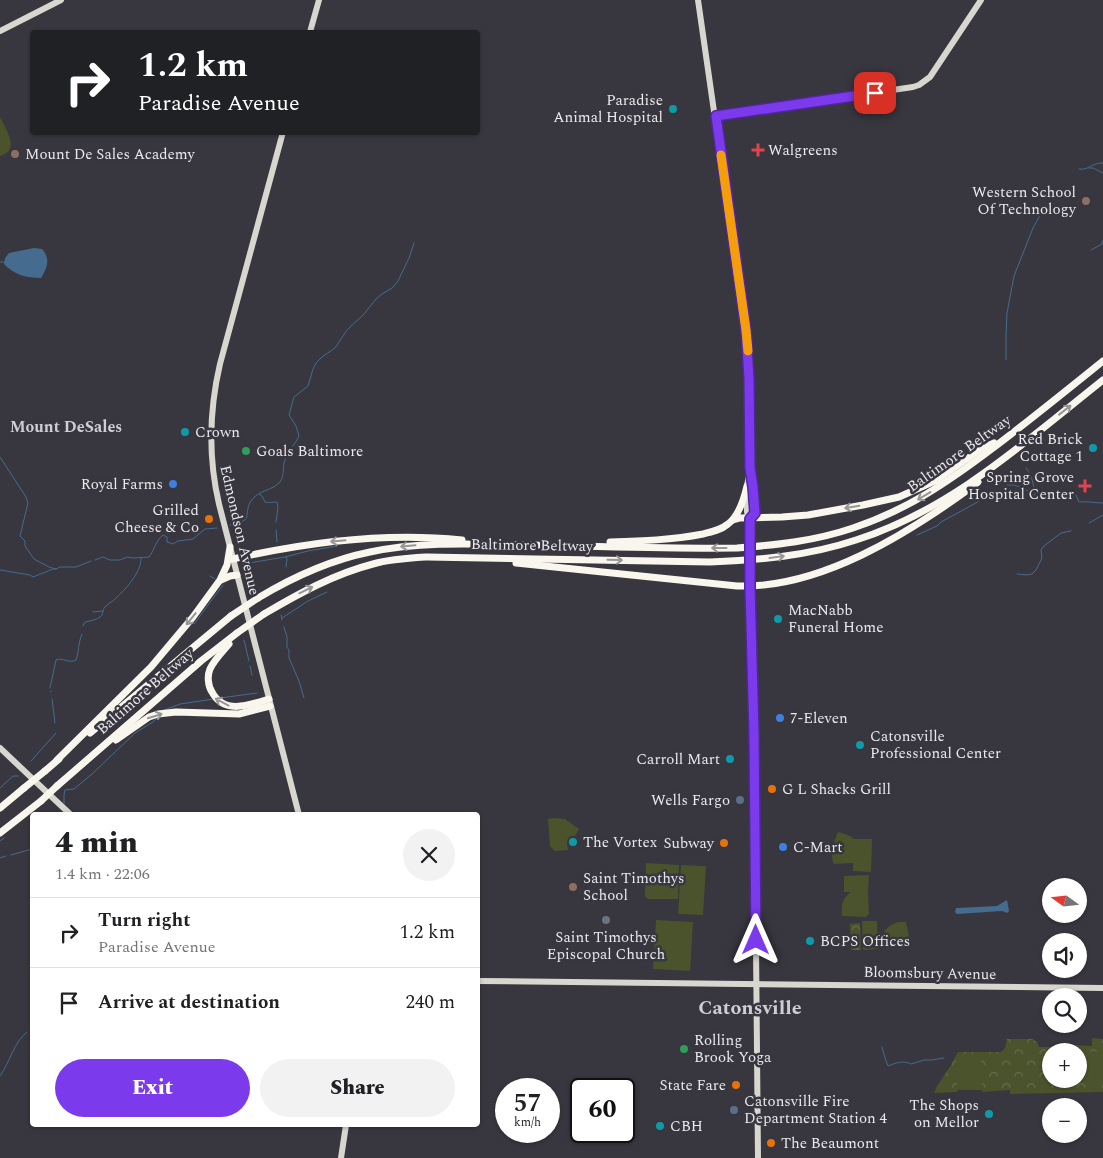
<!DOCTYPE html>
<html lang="en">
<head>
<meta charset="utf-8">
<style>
  :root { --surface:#fff; --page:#f2f2f2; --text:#202124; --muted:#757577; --line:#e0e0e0; --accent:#7c3aed }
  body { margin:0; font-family:Spectral,serif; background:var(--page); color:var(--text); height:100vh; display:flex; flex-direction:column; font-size:19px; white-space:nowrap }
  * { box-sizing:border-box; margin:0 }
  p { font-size:16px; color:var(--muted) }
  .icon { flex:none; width:28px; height:28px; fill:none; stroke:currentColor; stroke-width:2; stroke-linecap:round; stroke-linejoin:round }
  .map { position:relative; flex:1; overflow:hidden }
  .panel { position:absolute; left:30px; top:812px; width:450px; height:315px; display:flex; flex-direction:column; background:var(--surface); border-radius:5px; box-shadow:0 1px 4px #0004 }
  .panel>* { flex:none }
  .hud { position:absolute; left:30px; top:30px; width:450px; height:105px; border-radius:5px; box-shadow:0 1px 4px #0004; background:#202124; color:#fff; overflow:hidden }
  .needle { width:32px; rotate:285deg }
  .tools { position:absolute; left:1042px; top:878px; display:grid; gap:10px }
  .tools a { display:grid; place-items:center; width:45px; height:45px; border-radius:50%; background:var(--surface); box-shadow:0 1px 4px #0004; font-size:25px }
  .speed { position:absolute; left:495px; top:1078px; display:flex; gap:10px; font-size:25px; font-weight:700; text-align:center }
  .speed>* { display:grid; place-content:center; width:65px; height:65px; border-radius:50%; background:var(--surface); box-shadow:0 1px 4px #0004; line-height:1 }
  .speed small { font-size:12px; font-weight:400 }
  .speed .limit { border:2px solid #111; border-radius:8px; background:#fff; color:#111 }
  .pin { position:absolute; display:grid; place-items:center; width:42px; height:42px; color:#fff; margin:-21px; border-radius:10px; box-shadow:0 2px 8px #0006 }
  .me { position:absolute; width:55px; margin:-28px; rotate:0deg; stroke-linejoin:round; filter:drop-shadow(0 0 4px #0008) }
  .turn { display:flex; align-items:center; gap:18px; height:105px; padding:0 25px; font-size:22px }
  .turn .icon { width:65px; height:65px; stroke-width:2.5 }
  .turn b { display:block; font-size:35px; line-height:42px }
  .round { display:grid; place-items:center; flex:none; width:52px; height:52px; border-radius:26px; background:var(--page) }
  .overview { display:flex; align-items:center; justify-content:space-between; height:85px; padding:0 25px }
  h1 { font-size:30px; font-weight:800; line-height:38px }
  .primary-button { display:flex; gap:10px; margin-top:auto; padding:10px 25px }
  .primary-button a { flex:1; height:58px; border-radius:30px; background:var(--accent); color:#fff; font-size:20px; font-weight:800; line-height:58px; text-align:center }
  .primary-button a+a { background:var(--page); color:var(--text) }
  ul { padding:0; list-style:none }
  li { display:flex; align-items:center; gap:15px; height:70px; padding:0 25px; border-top:1px solid var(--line) }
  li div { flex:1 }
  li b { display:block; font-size:19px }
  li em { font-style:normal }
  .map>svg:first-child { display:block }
  .park { fill:url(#park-crowns); fill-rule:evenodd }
  .pitch { fill:#4b532c }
  .water { fill:#456c8e }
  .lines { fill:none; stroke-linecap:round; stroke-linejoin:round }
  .stream { stroke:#456c8e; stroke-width:1 }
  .major { stroke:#d8d7cf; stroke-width:6 }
  .highway { stroke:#f8f6ed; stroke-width:7 }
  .major-bridge { stroke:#d8d7cf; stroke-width:6 }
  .highway-bridge { stroke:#f8f6ed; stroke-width:7 }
  .oneway { stroke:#989696 }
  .route-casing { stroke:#51269a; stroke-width:12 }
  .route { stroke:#7c3aed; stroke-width:9 }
  .slow { stroke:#f59e0b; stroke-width:9 }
  .culture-dot { fill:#0f9aa8; stroke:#38363e; stroke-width:2 }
  .health-dot { fill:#e0444e; stroke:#38363e; stroke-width:2 }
  .education-dot { fill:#8d6e63; stroke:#38363e; stroke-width:2 }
  .leisure-dot { fill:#2e9e5b; stroke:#38363e; stroke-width:2 }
  .shop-dot { fill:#3f7fe0; stroke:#38363e; stroke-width:2 }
  .food-dot { fill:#e8710a; stroke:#38363e; stroke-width:2 }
  .service-dot { fill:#5c6f8a; stroke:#38363e; stroke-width:2 }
  .worship-dot { fill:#6b7280; stroke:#38363e; stroke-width:2 }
  .labels { text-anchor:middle; stroke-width:5; stroke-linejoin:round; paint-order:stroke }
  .poi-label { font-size:15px; fill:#e9e8ed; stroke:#38363e; text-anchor:start }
  .street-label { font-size:15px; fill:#e9e8ed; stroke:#38363e }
  .neighbourhood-label { font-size:16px; font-weight:bold; fill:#cfcdd6; stroke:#38363e }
  .district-label { font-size:20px; font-weight:bold; fill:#cfcdd6; stroke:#38363e }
</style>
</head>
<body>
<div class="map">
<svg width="1103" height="1158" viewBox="0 0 1103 1158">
  <defs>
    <pattern id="park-crowns" width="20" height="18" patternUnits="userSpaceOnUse" patternTransform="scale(1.25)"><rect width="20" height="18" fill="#4b532c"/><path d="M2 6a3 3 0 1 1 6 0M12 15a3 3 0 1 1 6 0" fill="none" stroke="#656c4b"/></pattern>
  </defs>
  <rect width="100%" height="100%" fill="#38363e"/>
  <!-- park -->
  <g class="park">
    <path d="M860 923 861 950H851L850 924Z"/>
    <path d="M1092 1038 1103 1039V1092L1010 1094V1090L982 1092V1090H958L957 1092 934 1093 937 1086 951 1065 958 1052H1001L1005 1048 1007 1039H1032L1037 1042 1039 1047H1069V1045L1092 1046ZM1051 1051H1079V1079H1051Z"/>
  </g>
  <!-- pitch -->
  <g class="pitch">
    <path d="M0 117C6 130 21 150 0 156Z"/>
    <path d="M554 818 565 819 579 829 575 836H570L567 843 568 850 555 851 550 846 548 819Z"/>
    <path d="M838 832 848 835 854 839H872L871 872 853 871V863L834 864C829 855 834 841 838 832Z"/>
    <path d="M646 863 679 865 678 899H648L645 896Z"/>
    <path d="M681 865 706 866 703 915 678 914Z"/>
    <path d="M869 875 868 892 869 914 866 917 842 916C841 906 842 898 851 892H844V876Z"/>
    <path d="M656 920 693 922 690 971 653 969Z"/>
    <path d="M862 921H877L878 949 863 950Z"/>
    <path d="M898 922H906L910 941 907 945 886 949C881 934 882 928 898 922Z"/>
    <path d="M1103 1051V1079C1086 1081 1080 1067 1081 1052Z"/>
    <path d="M981 1058 982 1090H957L956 1059Z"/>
  </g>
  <!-- water -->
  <g class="water">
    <path d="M34 248 42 249C51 259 47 268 41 278 27 278 14 275 4 264L5 258 9 253Z"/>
    <path d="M1007 900 1009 911 1007 913 1002 911 957 914 955 912 956 908H958L997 906Z"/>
  </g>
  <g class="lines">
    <!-- stream -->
    <g class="stream">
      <path d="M1089 168H1093L1103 173"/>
      <path d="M1079 169C1088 171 1093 162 1103 163"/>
      <path d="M1091 250 1102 244 1103 240"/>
      <path d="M0 262H4"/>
      <path d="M1006 360V335L1007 313 1014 276 1033 228 1044 208"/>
      <path d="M0 457 26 497 28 503 20 536 25 541V546L34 559 49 567 56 569"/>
      <path d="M1026 468C1034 478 1032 484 1036 494"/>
      <path d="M1007 485H1014L1025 489 1034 495 1044 494"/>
      <path d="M1072 493 1076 495 1079 502C1087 501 1095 503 1103 503"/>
      <path d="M259 494 262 496 265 502C269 503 275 502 277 502L278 507 276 522"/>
      <path d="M1089 523 1103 515"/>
      <path d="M230 525 241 522 246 519C248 513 247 506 251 501 258 490 272 491 280 482 284 476 283 469 284 463 288 451 294 446 299 436L296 426 289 415 294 397 308 386 313 369 316 363 322 357 335 348 347 330 364 314 376 299 382 294 392 288 398 281 409 258 414 243"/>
      <path d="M276 530 277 542"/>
      <path d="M917 535 937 526 941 522 996 492"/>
      <path d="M286 557 287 559 286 567"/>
      <path d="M95 560 103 557 110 560H120L127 557 133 558 149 557C154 551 156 540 163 535L167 537V542L173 544 178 541 193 539 205 529 217 528"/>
      <path d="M243 564 285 557 308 551 337 546"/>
      <path d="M0 570 30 575 33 577 53 569H57L59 567H76L91 561"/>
      <path d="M1017 574 1027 575 1032 574 1036 570 1042 558 1041 550 1044 546 1061 533 1071 531"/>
      <path d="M210 576 215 579"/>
      <path d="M93 612 103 611"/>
      <path d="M281 615 282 620"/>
      <path d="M282 618 308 601 327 592"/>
      <path d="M194 624 223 585"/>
      <path d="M83 626 85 622C90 621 96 620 100 617 104 614 102 610 105 607 107 604 112 602 114 600 124 591 142 572 141 558"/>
      <path d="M284 627 287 637V647L289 650V658L299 681 304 698"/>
      <path d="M244 640 249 661"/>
      <path d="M250 666 252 675"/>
      <path d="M50 688 56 660C63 657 69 664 76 660 79 652 78 643 82 634"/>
      <path d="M51 691V692"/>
      <path d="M220 698 257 693"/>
      <path d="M52 699 55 723"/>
      <path d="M164 710 180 704 214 699"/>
      <path d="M31 761 56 733"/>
      <path d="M0 788 13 776H18"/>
      <path d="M64 804V795L65 790 74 789 92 774 135 733 153 722 158 717"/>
      <path d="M0 841 4 838"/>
      <path d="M11 855 32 849"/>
      <path d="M0 858 6 856"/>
      <path d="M882 1047 885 1058 888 1066C895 1063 904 1060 911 1064L924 1060H932L944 1058"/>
      <path d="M0 1076C10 1062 14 1042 27 1032"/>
    </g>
    <!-- major -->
    <g class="major">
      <path d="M698 0 747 341 749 379 750 469 747 486V512L750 519V531"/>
      <path d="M0 31 61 0"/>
      <path d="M310 32 319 0"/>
      <path d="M715 116 913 87 919 85 930 77 981 0"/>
      <path d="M283 132 220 364C209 411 208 457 219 504L299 815"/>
      <path d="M750 519 755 513 751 475"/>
      <path d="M750 574 754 735 758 1158"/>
      <path d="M0 748 71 815"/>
      <path d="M478 981 1103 988"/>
      <path d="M341 1158 346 1125"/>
    </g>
    <!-- highway -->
    <g class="highway">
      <path d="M733 520 740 518 782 517 808 515 863 505 899 497 937 480 981 449 994 443"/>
      <path d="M610 542C641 541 672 540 703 534 712 532 721 530 728 524 739 516 744 499 747 486"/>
      <path d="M233 559C307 542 386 532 462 540"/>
      <path d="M516 563 737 586C820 589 907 534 972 487L978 482"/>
      <path d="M221 580 230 576 237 575"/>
      <path d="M258 598C293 577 330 560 370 552 422 541 476 544 529 545 598 546 668 549 737 548 776 545 815 541 853 528 907 510 948 482 993 448 1030 420 1067 390 1103 361"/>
      <path d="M264 614C298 594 334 574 373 564 391 559 410 558 427 557L710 562C759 560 808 556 856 540 951 510 1026 441 1103 380"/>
      <path d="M229 644C222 652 214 660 210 669 207 676 208 686 212 692 224 715 250 705 269 699"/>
      <path d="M90 733 231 616"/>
      <path d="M116 740 149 717 158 714 176 712 239 714 270 706"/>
      <path d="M57 760 151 667 193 617 220 580 227 565 230 547"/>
      <path d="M45 771 59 759"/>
      <path d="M57 786 201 661 237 633"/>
      <path d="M0 808 24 788"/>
      <path d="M0 833 41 801"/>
    </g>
    <!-- major-bridge -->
    <path class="major-bridge" d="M750 574V531"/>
    <!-- highway-bridge -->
    <g class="highway-bridge">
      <path d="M231 616 258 598"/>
      <path d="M237 633 264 614"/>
      <path d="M24 788 45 771"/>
      <path d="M41 801 57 786"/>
    </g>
  </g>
  <!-- one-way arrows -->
  <defs><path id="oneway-shaft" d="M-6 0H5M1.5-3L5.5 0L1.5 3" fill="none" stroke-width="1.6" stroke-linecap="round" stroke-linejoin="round" transform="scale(1.25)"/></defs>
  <g class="oneway">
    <use href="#oneway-shaft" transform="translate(1065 410) rotate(-38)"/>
    <use href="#oneway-shaft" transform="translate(924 496) rotate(149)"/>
    <use href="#oneway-shaft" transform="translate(852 507) rotate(170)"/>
    <use href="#oneway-shaft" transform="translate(338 541) rotate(175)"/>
    <use href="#oneway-shaft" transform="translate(408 546) rotate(175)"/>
    <use href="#oneway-shaft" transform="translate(719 548) rotate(180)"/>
    <use href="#oneway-shaft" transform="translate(777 557) rotate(-8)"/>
    <use href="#oneway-shaft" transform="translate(615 560) rotate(1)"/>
    <use href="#oneway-shaft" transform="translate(306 590) rotate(-26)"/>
    <use href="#oneway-shaft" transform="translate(191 619) rotate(129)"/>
    <use href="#oneway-shaft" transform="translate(222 702) rotate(-152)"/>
    <use href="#oneway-shaft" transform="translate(155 716) rotate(-17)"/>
  </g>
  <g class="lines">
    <!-- route casing -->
    <g class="route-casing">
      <path id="route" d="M756 940 754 735 750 587V519L755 513 753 487 750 468 749 379 746 330 716 116 875 93"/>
    </g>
    <!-- route -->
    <use href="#route" class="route"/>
    <!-- slow -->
    <path class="slow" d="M721 155 746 330 748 351"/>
  </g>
  <!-- markers -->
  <g class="culture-dot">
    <circle cx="673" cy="109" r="5"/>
    <circle cx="185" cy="432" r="5"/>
    <circle cx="1093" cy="448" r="5"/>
    <circle cx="778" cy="619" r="5"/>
    <circle cx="860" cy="745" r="5"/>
    <circle cx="730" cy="759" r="5"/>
    <circle cx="573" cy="842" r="5"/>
    <circle cx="810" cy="941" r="5"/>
    <circle cx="989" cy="1114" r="5"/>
    <circle cx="660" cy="1126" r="5"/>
  </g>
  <g class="health-dot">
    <path d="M755.5 142.5h5v5h5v5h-5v5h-5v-5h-5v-5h5z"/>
    <path d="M1082.5 478.5h5v5h5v5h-5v5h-5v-5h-5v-5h5z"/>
  </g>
  <g class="education-dot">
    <circle cx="15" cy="154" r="5"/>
    <circle cx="1086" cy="201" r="5"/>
    <circle cx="573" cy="887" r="5"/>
  </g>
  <g class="leisure-dot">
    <circle cx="246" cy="451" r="5"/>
    <circle cx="684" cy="1049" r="5"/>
  </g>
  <g class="shop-dot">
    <circle cx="173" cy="484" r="5"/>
    <circle cx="780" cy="718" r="5"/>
    <circle cx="783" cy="847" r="5"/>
  </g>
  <g class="food-dot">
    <circle cx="209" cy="519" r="5"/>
    <circle cx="772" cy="789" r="5"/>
    <circle cx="724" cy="843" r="5"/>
    <circle cx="736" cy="1085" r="5"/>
    <circle cx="771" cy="1143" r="5"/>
  </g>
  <g class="service-dot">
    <circle cx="740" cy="800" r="5"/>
    <circle cx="734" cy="1110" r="5"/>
  </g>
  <circle class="worship-dot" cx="606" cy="920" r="5"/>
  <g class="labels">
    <!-- poi labels -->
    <g class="poi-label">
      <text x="663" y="105" text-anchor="end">Paradise<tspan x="663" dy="17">Animal Hospital</tspan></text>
      <text x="768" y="155">Walgreens</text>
      <text x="25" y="159">Mount De Sales Academy</text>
      <text x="1076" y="197" text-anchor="end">Western School<tspan x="1076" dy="17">Of Technology</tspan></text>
      <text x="195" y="437">Crown</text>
      <text x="1083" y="444" text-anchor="end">Red Brick<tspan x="1083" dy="17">Cottage 1</tspan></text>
      <text x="256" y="456">Goals Baltimore</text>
      <text x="1074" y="482" text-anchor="end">Spring Grove<tspan x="1074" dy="17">Hospital Center</tspan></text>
      <text x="163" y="489" text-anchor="end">Royal Farms</text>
      <text x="199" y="515" text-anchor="end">Grilled<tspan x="199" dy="17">Cheese &amp; Co</tspan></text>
      <text x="788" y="615">MacNabb<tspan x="788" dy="17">Funeral Home</tspan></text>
      <text x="790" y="723">7-Eleven</text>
      <text x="870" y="741">Catonsville<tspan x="870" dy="17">Professional Center</tspan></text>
      <text x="720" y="764" text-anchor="end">Carroll Mart</text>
      <text x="782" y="794">G L Shacks Grill</text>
      <text x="730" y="805" text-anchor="end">Wells Fargo</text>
      <text x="583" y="847">The Vortex</text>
      <text x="714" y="848" text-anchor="end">Subway</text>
      <text x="793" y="852">C-Mart</text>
      <text x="583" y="883">Saint Timothys<tspan x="583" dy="17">School</tspan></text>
      <text x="606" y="942" text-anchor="middle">Saint Timothys<tspan x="606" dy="17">Episcopal Church</tspan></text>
      <text x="820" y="946">BCPS Offices</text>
      <text x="694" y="1045">Rolling<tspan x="694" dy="17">Brook Yoga</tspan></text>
      <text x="726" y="1090" text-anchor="end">State Fare</text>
      <text x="744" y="1106">Catonsville Fire<tspan x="744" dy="17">Department Station 4</tspan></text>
      <text x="979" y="1110" text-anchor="end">The Shops<tspan x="979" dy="17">on Mellor</tspan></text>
      <text x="670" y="1131">CBH</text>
      <text x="781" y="1148">The Beaumont</text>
    </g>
    <!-- street labels -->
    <g class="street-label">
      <text transform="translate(959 453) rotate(-35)" y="5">Baltimore Beltway</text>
      <text transform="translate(240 530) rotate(77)" y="5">Edmondson Avenue</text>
      <text transform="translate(532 545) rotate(1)" y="5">Baltimore Beltway</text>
      <text transform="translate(145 691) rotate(-41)" y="5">Baltimore Beltway</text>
      <text transform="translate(930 973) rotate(1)" y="5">Bloomsbury Avenue</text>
    </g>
    <!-- neighbourhood labels -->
    <g class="neighbourhood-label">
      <text x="66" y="432">Mount DeSales</text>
    </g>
    <!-- district labels -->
    <g class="district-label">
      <text x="750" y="1014">Catonsville</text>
    </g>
  </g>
</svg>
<div class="tools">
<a><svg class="needle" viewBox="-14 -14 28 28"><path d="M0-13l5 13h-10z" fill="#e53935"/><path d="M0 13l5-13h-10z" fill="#757577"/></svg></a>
<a><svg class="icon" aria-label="sound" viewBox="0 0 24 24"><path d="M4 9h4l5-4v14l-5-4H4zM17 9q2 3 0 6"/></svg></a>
<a><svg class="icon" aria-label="search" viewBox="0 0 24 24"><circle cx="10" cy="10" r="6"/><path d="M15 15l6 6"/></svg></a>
<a>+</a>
<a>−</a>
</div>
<div class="speed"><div>57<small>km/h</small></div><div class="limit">60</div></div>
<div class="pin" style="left:875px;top:93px;background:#d93025"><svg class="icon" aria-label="arrive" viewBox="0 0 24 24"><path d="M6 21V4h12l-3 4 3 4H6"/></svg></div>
<svg class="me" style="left:756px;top:940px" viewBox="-20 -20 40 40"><path d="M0-17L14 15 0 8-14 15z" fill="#7c3aed" stroke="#fff" stroke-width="4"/></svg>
<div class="hud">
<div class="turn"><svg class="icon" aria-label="right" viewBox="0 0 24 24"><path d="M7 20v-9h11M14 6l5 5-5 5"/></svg><div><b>1.2 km</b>Paradise Avenue</div></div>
</div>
<section class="panel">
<div class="overview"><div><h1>4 min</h1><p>1.4 km · 22:06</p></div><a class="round"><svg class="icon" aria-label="close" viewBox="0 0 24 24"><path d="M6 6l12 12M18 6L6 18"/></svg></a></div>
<ul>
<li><svg class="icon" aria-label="right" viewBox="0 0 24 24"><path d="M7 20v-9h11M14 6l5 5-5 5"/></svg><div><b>Turn right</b><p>Paradise Avenue</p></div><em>1.2 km</em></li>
<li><svg class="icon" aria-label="arrive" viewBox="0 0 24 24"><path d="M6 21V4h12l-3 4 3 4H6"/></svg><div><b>Arrive at destination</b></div><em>240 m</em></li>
</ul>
<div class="primary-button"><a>Exit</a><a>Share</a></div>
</section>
</div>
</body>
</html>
